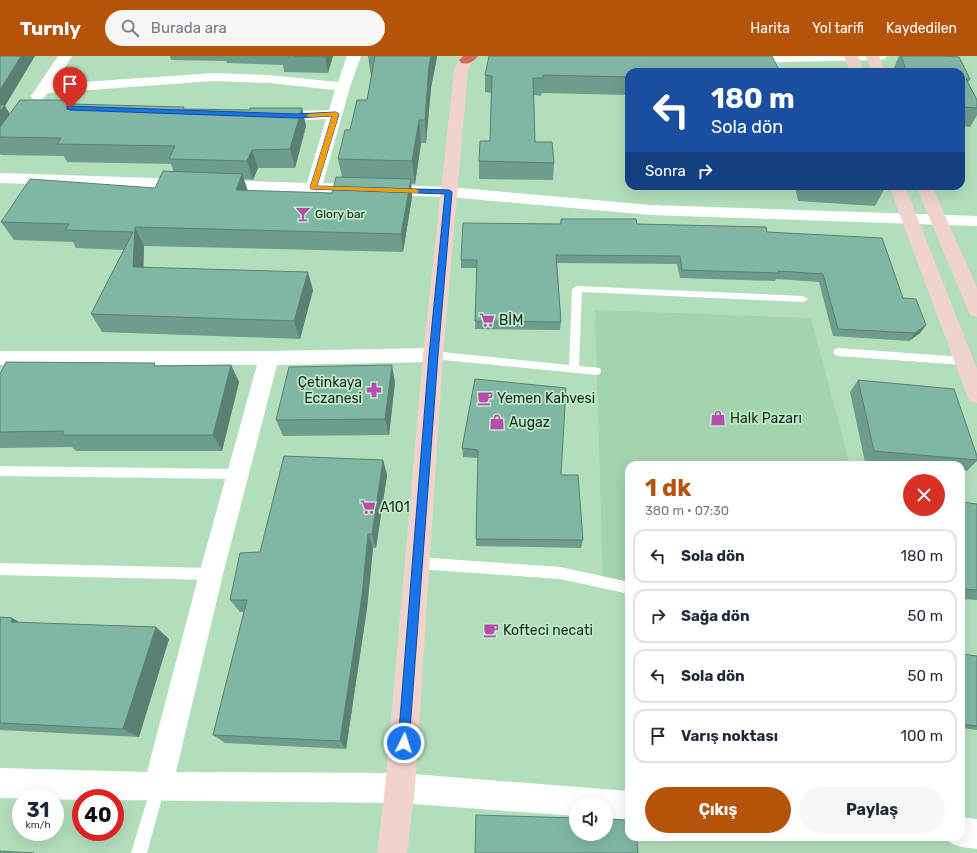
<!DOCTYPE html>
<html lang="tr">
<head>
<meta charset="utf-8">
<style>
  :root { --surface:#fff; --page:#f6f6f7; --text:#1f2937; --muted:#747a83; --line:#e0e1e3; --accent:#b45309 }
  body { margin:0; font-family:Rubik,sans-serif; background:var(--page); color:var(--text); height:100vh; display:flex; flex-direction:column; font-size:15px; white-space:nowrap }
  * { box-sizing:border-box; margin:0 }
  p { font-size:13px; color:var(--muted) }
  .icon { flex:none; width:22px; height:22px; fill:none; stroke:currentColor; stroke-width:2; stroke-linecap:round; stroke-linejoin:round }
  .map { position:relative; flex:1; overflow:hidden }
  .details { position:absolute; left:625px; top:405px; width:340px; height:380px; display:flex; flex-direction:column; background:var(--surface); border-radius:12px; box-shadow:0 4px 16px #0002 }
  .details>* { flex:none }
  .banner { position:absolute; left:625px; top:12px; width:340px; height:122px; border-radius:12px; box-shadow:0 4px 16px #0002; background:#1a4fa0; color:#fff; overflow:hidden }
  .controls { position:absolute; left:569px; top:741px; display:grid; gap:8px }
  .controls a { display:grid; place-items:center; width:44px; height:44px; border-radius:50%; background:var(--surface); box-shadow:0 4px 16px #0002; font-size:20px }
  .speed { position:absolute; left:12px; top:733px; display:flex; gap:8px; font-size:20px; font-weight:700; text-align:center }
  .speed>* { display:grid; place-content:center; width:52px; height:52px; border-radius:50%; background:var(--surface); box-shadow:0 4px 16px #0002; line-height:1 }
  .speed small { font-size:10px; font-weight:400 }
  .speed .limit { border:6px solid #d22; background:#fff; color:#111 }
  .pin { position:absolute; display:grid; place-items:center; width:34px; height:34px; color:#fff; margin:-41px -17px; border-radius:50% 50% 50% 0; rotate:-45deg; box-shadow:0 0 4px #0007 }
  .pin .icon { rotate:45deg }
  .me { position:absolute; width:44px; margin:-22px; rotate:4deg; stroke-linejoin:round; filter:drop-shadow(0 0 3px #0008) }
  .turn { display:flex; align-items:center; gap:14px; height:84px; padding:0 20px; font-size:18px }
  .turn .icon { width:52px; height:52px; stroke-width:2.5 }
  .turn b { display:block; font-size:28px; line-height:34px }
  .then { display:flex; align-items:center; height:38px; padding:0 20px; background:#0003; gap:8px; font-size:15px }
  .round { display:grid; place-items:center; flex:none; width:42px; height:42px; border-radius:21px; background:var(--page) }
  .summary { display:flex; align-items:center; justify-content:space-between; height:68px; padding:0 20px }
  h1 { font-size:24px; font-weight:700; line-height:30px; color:var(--accent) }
  .cta { display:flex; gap:8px; margin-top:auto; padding:8px 20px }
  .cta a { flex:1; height:46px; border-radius:24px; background:var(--accent); color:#fff; font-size:16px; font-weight:700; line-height:46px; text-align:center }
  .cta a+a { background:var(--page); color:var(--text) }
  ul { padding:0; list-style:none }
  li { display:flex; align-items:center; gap:12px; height:54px; margin:0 8px 6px; padding:0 12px; border:2px solid var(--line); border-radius:12px }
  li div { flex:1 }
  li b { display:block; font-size:15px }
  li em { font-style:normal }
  header { display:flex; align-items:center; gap:24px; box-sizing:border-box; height:56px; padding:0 20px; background:var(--accent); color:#fff }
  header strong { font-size:19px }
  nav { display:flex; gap:22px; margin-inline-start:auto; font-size:14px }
  .search { width:280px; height:36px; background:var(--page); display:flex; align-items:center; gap:10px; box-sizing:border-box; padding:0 14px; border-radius:22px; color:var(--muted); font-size:15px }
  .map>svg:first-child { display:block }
  .built { fill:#a3d4ae }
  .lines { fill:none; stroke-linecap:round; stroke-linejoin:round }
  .lane { fill:#fff; fill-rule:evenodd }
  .street { fill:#fff; fill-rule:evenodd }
  .secondary { fill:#f1d3ce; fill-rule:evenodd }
  .highway { fill:#cf6c5b; fill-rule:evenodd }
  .wall { fill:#6e9d8d }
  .shaded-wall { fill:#5a8073 }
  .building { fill:#80b7a4; stroke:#5a8073 }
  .route { fill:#1a73e8; stroke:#114b97 }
  .slow { fill:#f59e0b }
  .labels { text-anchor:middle; stroke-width:3.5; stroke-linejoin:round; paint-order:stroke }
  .far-poi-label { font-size:12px; fill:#16261a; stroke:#c0ebc9; text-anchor:start }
  .poi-label { font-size:14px; fill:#16261a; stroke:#c0ebc9; text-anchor:start }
</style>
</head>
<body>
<header>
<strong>Turnly</strong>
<div class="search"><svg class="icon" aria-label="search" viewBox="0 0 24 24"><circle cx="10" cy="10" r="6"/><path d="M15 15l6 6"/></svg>Burada ara</div>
<nav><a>Harita</a><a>Yol tarifi</a><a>Kaydedilen</a></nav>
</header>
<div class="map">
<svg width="977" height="797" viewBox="0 0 977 797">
  <rect width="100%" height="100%" fill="#b3debc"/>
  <!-- built -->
  <path class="built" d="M595 254 811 262 850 409H629V529L603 527Z"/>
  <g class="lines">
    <!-- lane -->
    <g class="lane">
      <path d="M577 230 803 240 808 243 803 246 582 236 579 310 600 312 601 315 600 318 596 319 433 303 429 302 428 299 429 296 433 295 569 309 572 233Z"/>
      <path d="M838 292 964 301 968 302 969 305 968 308 964 309 838 300 835 299 833 296 835 293Z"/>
      <path d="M0 410 238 413 242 415 244 418 242 421 238 423 0 420Z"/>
      <path d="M417 501 560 511 629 526V538L560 523 417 513 413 511 411 507 413 503Z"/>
      <path d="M0 507 211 512 215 514 217 518 215 522 211 524 0 519Z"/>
      <path d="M158 724 163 726 165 731 147 797H131L151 731 153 726Z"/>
    </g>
    <!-- street -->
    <g class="street">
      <path d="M58 0H72L54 28 214 17 268 19 338 26 347 0H361L350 31 323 127 449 131 651 149 977 160V170L651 159 449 141 0 127V117L307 127 326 63C307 64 286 67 268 62L266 59 268 56 329 54 335 34 268 27 214 25 48 37C43 43 41 45 33 43L31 40Z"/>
      <path d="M739 0H887L885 3 880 4 744 7 739 6 737 3Z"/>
      <path d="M433 292 440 294 443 299 440 304 433 306 277 309 223 518 176 716 400 717 629 735V765L606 763V748H576V760L400 747 115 744V742H81V744L0 742V712L147 716 199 518 257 309H0V295H269Z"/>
      <path d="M961 761 977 763V793L961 791 950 787 948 781H961Z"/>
    </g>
    <!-- secondary -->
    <g class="secondary">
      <path d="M461 0H475L468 14 443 299 415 732 407 797H377L385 732 423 299 454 14Z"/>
      <path d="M844 0H858L864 16H850Z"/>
      <path d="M865 0H879L886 16H872Z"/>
      <path d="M889 130H905L977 313V347L970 345 967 339Z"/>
      <path d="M916 130H932L977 232V261L970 259 968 254Z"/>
    </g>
    <!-- highway -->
    <path class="highway" d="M463 0H478C473 6 469 9 461 7L459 4Z"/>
  </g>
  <!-- wall -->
  <g class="wall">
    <path d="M0 0 5 50 10 58 76 48 185 53 250 54 302 52 306 70 295 112H258L253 124 244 123 248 135 332 137 342 121 338 103 350 74 367 44 371 21 368 0H437L431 32 426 87H421L415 128H411L412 141 403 196 144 190 143 211 313 234 300 283 102 276 91 258 124 194 76 192 73 186 14 184 1 166 155 132 174 116 171 108 67 106 64 100 1 99 0 98Z"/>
    <path d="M170 0H333L328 17 284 16 283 9 227 7 226 5 171 4Z"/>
    <path d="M899 0H941L970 23 968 26 977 44V59L970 71 961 70V16H892Z"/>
    <path d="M629 16V39L542 37 541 40 534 39 535 86 554 107 553 124 479 123V105L490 85 491 37 485 36V19Z"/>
    <path d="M795 130H885V132L875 150 798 145Z"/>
    <path d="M561 163 767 176 903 242 926 269 920 277 909 285 833 280 819 226 776 223 775 225 680 222 677 208 557 207 561 266 560 274 475 273 477 212H461V204L560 168Z"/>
    <path d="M231 309 239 326 222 395H76L72 391 0 392V318L157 310Z"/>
    <path d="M475 323 561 419 583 484 581 492 476 490 478 402 463 401 462 392Z"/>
    <path d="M858 324 977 400V405L967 415 961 414V409H903L865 406 850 336Z"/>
    <path d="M395 326 389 379 283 380 276 364Z"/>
    <path d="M383 404 387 419 376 492H373L367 552 346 693 225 687 213 679 244 556H240L230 544 260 496Z"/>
    <path d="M961 446 977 448V544L961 543Z"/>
    <path d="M0 561 12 562 19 566 169 583 139 681 0 674Z"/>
    <path d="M961 598 977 600V674L961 672Z"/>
  </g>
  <!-- shaded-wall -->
  <g class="shaded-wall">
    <path d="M21 0H35L5 50 12 62 0 79V34Z"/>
    <path d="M325 0H333L328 17 325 1Z"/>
    <path d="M431 0H437V1L431 32 426 87 425 64 429 9Z"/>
    <path d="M74 44 83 62 72 48Z"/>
    <path d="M302 52 306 70 295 112 290 93Z"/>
    <path d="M419 64 421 87 415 128 412 105Z"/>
    <path d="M252 94 258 112 253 124 247 105Z"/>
    <path d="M242 118 248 136 236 134Z"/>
    <path d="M411 123 412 141 403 196 401 178Z"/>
    <path d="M135 171 144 190 143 229 133 211Z"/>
    <path d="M308 216 313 234 300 283 294 265Z"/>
    <path d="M926 269 920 277 909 285 915 277Z"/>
    <path d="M231 309 239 326 222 395 213 379Z"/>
    <path d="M392 309 395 326 389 379 385 363Z"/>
    <path d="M383 404 387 419 376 492 372 478Z"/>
    <path d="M368 478 373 492 367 552 346 693 340 685Z"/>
    <path d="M12 562 31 573 11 566Z"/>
    <path d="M156 571 169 583 139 681 123 673Z"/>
  </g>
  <!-- building -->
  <g class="building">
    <path d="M0 0H21L0 34Z"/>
    <path d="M294 0H325V1Z"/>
    <path d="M375 0H431L429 9 425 64H419L412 105 338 103 345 74H350L357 44H367Z"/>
    <path d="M489 0H772L780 16H629V21L543 19V22H533L535 86H552L554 107 479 105 480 85H490L492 20 485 19Z"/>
    <path d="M901 0H941L959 1 970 23H966L977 44V52L961 51V16H907Z"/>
    <path d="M20 44H74L72 48 184 51 183 53 250 54V52H302L290 93 252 94 247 105 169 103 175 90 57 88 61 82 0 81V71Z"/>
    <path d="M0 49H5L0 56Z"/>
    <path d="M163 115 242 118 236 134 332 137 336 121 411 123 401 178 135 171 133 211 308 216 294 265 91 258 133 176 65 174 69 168 1 166 30 123 155 132Z"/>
    <path d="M857 130H885V132Z"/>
    <path d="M561 163H636L637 168 766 171 767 176 882 182 903 242 916 243 926 269 915 277 838 273 823 218 778 215 779 217 682 214 680 200 556 199 561 266 475 265 477 204H461L463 167 561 168Z"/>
    <path d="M6 306 155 307 154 310 231 309 213 379H62L64 375 0 376V318Z"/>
    <path d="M392 309 385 363 276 364 289 311Z"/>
    <path d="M475 323 566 332 561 419H578L583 484 476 483 478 394 462 392Z"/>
    <path d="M858 324 954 333 977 400V404L874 395Z"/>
    <path d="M284 400 383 404 372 478H368L362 540 340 685 213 679 247 544H230L240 497 260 496Z"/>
    <path d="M961 446 977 448V534L961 533Z"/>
    <path d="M0 561 12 562 11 566 156 571 123 673 0 667Z"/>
    <path d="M961 598 977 600V670L961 668Z"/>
    <path d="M476 759 576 762V778H606V763L629 764V781H637L638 797H475Z"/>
    <path d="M0 795 34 797H0Z"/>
  </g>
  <!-- route -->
  <path class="route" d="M67 50 296 58 336 56 339 58 317 130 449 134 452 136 438 299 409 687 408 691 404 693 399 691 398 687 429 299 445 138 311 133 310 132 332 60 296 62 70 54 67 53Z"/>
  <!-- slow -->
  <path class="slow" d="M336 56 339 58 317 130 416 133 419 135 418 137 311 133 310 132 332 60 309 61 306 59 309 58Z"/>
  <!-- icons -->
  <defs>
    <g id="bar-bare" transform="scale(1.2)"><path d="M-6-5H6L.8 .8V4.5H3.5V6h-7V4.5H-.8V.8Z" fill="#b74cad" stroke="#c0ebc9" stroke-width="2.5" paint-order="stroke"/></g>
    <g id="supermarket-bare" transform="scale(1.2)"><path d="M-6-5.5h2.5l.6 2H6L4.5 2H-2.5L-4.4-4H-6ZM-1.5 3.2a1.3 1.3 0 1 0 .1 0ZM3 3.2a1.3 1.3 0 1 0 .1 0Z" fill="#b74cad" stroke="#c0ebc9" stroke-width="2.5" paint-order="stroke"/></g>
    <g id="pharmacy-bare" transform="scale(1.2)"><path d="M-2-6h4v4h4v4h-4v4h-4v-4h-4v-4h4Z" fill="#b74cad" stroke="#c0ebc9" stroke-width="2.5" paint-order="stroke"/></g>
    <g id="cafe-bare" transform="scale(1.2)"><path d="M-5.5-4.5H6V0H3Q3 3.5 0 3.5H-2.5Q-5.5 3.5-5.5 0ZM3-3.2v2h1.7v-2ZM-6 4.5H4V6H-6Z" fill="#b74cad" stroke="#c0ebc9" stroke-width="2.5" paint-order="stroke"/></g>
    <g id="shop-bare" transform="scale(1.2)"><path d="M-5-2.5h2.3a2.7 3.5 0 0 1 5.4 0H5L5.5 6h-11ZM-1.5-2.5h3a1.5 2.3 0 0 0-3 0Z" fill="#b74cad" stroke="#c0ebc9" stroke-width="2.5" paint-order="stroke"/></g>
  </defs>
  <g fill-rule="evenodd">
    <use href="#bar-bare" x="303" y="158"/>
    <use href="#supermarket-bare" x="487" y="264"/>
    <use href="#pharmacy-bare" x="374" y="334"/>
    <use href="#cafe-bare" x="485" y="342"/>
    <use href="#shop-bare" x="718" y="362"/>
    <use href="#shop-bare" x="497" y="366"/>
    <use href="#supermarket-bare" x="368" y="451"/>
    <use href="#cafe-bare" x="491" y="574"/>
  </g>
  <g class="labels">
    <!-- far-poi labels -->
    <g class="far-poi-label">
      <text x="315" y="162">Glory bar</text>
    </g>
    <!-- poi labels -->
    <g class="poi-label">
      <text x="499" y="269">BİM</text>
      <text x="362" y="331" text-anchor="end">Çetinkaya<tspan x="362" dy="16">Eczanesi</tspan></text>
      <text x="497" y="347">Yemen Kahvesi</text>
      <text x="730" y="367">Halk Pazarı</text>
      <text x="509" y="371">Augaz</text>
      <text x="380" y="456">A101</text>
      <text x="503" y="579">Kofteci necati</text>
    </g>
  </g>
</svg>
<div class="controls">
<a><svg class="icon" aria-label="sound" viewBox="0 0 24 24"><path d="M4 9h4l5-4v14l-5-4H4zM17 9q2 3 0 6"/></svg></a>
</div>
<div class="speed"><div>31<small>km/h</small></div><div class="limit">40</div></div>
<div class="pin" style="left:70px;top:52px;background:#d93025"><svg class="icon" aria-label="arrive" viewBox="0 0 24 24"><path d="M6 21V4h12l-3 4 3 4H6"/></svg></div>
<svg class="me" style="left:404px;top:687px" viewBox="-20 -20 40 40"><circle r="17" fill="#1a73e8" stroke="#fff" stroke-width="3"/><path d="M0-11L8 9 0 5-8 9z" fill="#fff"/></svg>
<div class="banner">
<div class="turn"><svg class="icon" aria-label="left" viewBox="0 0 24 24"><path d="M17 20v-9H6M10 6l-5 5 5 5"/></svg><div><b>180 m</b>Sola dön</div></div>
<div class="then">Sonra<svg class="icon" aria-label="right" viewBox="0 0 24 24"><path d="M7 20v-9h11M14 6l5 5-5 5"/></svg></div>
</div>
<section class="details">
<div class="summary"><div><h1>1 dk</h1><p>380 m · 07:30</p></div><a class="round" style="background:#d93025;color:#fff"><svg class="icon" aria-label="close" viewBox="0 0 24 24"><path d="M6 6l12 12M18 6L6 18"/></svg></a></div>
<ul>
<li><svg class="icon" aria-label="left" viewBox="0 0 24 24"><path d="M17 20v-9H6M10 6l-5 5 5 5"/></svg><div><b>Sola dön</b></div><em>180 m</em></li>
<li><svg class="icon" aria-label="right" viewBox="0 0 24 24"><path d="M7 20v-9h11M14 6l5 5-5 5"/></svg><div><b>Sağa dön</b></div><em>50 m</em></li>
<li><svg class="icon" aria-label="left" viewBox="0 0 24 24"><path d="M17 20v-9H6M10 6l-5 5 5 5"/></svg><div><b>Sola dön</b></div><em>50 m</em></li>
<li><svg class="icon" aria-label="arrive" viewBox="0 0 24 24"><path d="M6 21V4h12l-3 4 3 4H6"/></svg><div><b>Varış noktası</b></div><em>100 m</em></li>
</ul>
<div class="cta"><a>Çıkış</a><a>Paylaş</a></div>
</section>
</div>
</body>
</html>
